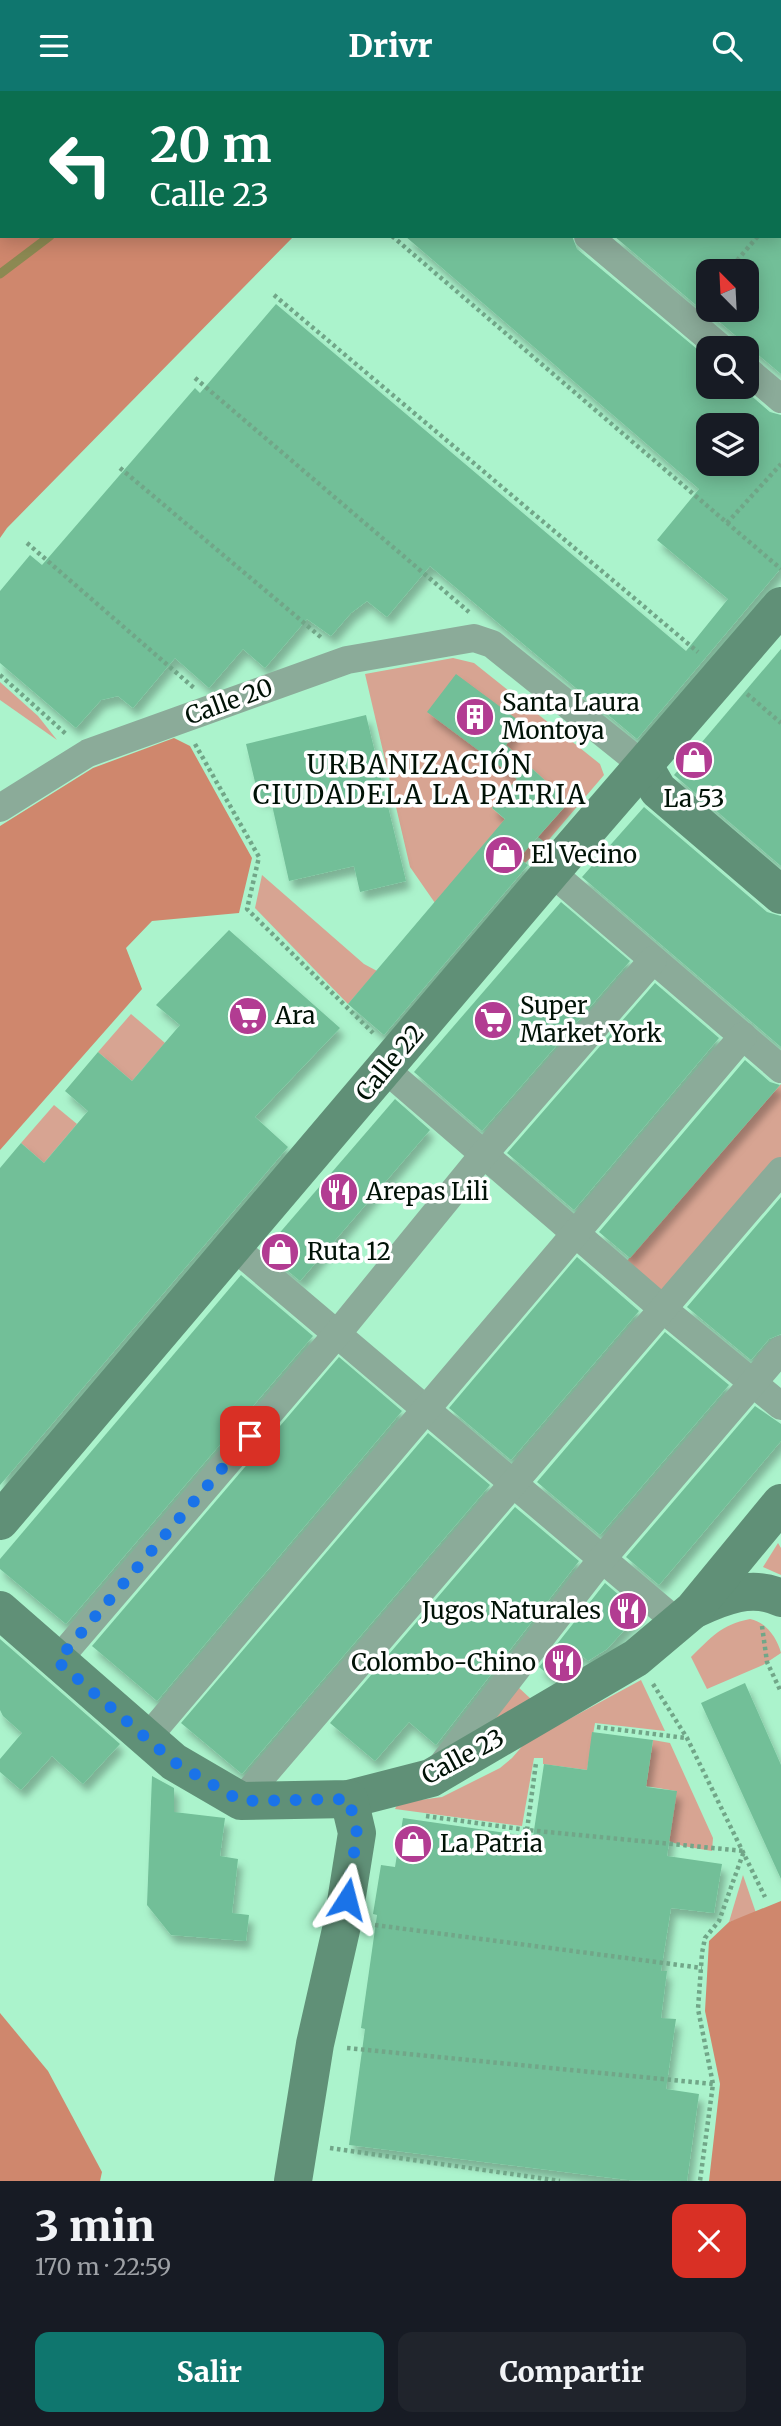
<!DOCTYPE html>
<html lang="es">
<head>
<meta charset="utf-8">
<style>
  :root { --surface:#171b24; --page:#20242c; --text:#f1f3f6; --muted:#9ea1a6; --accent:#0f766e }
  body { margin:0; font-family:Merriweather,serif; background:var(--page); color:var(--text); height:100vh; display:flex; flex-direction:column; font-size:26px; white-space:nowrap }
  * { box-sizing:border-box; margin:0 }
  p { font-size:23px; color:var(--muted) }
  .icon { flex:none; width:38px; height:38px; fill:none; stroke:currentColor; stroke-width:2; stroke-linecap:round; stroke-linejoin:round }
  .map { position:relative; height:2090px; overflow:hidden }
  .side { display:flex; flex-direction:column; background:var(--surface); flex:1 }
  .side>* { flex:none }
  .guide { position:absolute; left:0px; top:0px; width:782px; height:147px; box-shadow:0 4px 18px #0003; background:#0b6e4f; color:#fff; overflow:hidden }
  .needle { width:46px; rotate:336deg }
  .controls { position:absolute; left:696px; top:168px; display:grid; gap:14px }
  .controls a { display:grid; place-items:center; width:63px; height:63px; border-radius:14px; background:var(--surface); box-shadow:0 4px 18px #0003; font-size:35px }
  .pin { position:absolute; display:grid; place-items:center; width:60px; height:60px; color:#fff; margin:-30px; border-radius:14px; box-shadow:0 4px 10px #0006 }
  .me { position:absolute; width:77px; margin:-38px; rotate:9deg; stroke-linejoin:round; filter:drop-shadow(0 0 5px #0008) }
  .turn { display:flex; align-items:center; gap:24px; height:147px; padding:0 35px; font-size:32px }
  .turn .icon { width:91px; height:91px; stroke-width:2.5 }
  .turn b { display:block; font-size:49px; line-height:60px }
  .round { display:grid; place-items:center; flex:none; width:74px; height:74px; border-radius:14px; background:var(--page) }
  .overview { display:flex; align-items:center; justify-content:space-between; height:119px; padding:0 35px }
  h1 { font-size:42px; font-weight:800; line-height:52px }
  .primary-button { display:flex; gap:14px; margin-top:auto; padding:14px 35px }
  .primary-button a { flex:1; height:80px; border-radius:14px; background:var(--accent); color:#fff; font-size:28px; font-weight:800; line-height:80px; text-align:center }
  .primary-button a+a { background:var(--page); color:var(--text) }
  header { display:flex; justify-content:space-between; align-items:center; height:91px; padding:0 35px; background:var(--accent); color:#fff; font-size:32px; font-weight:800 }
  .map>svg:first-child { display:block }
  .green { fill:#d7a492 }
  .forest { fill:#cf876d }
  .lines { fill:none; stroke-linecap:round; stroke-linejoin:round }
  .stream { stroke:#8c8952; stroke-width:9 }
  .building { fill:#72bf98; fill-rule:evenodd; filter:url(#shadow) }
  .path { stroke:#71a688; stroke-width:4.5; stroke-dasharray:3.5 3.5; stroke-linecap:butt }
  .street { stroke:#8bab99; stroke-width:28 }
  .secondary { stroke:#609077; stroke-width:38 }
  .route { stroke:#1a73e8; stroke-width:12; stroke-dasharray:0 21.6 }
  .labels { text-anchor:middle; stroke-width:7; stroke-linejoin:round; paint-order:stroke }
  .street-label { font-size:24px; fill:#001206; stroke:#fff }
  .poi-label { font-size:24px; fill:#001206; stroke:#fff; text-anchor:start }
  .neighbourhood-label { font-size:26px; letter-spacing:2px; fill:#001206; stroke:#fff }
</style>
</head>
<body>
<header><svg class="icon" aria-label="menu" viewBox="0 0 24 24"><path d="M4 6h16M4 12h16M4 18h16"/></svg>Drivr<svg class="icon" aria-label="search" viewBox="0 0 24 24"><circle cx="10" cy="10" r="6"/><path d="M15 15l6 6"/></svg></header>
<div class="map">
<svg width="781" height="2090" viewBox="0 0 781 2090">
  <defs>
    <filter id="shadow"><feDropShadow dx="4.5" dy="8" stdDeviation="3.5" flood-color="#0004"/></filter>
  </defs>
  <rect width="100%" height="100%" fill="#abf3cc"/>
  <!-- green -->
  <g class="green">
    <path d="M453 567 474 572 600 673 604 684 546 752 538 746 569 711 529 675 492 717 539 759 525 772 492 744 435 812 410 776 365 583Z"/>
    <path d="M0 591 38 625 57 649 0 609Z"/>
    <path d="M262 784 364 873 377 880 348 913 255 817Z"/>
    <path d="M131 923 165 952 132 990 98 961Z"/>
    <path d="M781 993V1070L664 1204 626 1171Z"/>
    <path d="M54 1014 77 1033 44 1072 21 1052Z"/>
    <path d="M778 1452 781 1457V1484L763 1476Z"/>
    <path d="M750 1528C766 1531 777 1547 781 1562L763 1574 707 1598 691 1566C712 1546 720 1534 750 1528Z"/>
    <path d="M641 1589 665 1640 595 1632 587 1679 543 1673V1667H534L522 1735 395 1718 398 1712 442 1706 500 1677 512 1667 525 1652Z"/>
    <path d="M517 1595 532 1609 481 1639Z"/>
    <path d="M653 1649 670 1652 713 1747 712 1760 683 1755 669 1750 676 1700 646 1695Z"/>
    <path d="M743 1784 756 1822 729 1831Z"/>
  </g>
  <!-- forest -->
  <g class="forest">
    <path d="M0 0H414L412 2H2V145H294L7 437 0 447Z"/>
    <path d="M174 647 190 655 252 767 239 822 152 830 126 857 142 898 0 1059V735L93 677Z"/>
    <path d="M781 1810V2090H709L720 1993 705 1920 709 1850 729 1831Z"/>
    <path d="M0 1922 48 1980 102 2081 100 2090H0Z"/>
  </g>
  <g class="lines">
    <!-- stream -->
    <g class="stream">
      <path d="M234 2 235 0"/>
      <path d="M0 183 50 145"/>
    </g>
  </g>
  <!-- building -->
  <g class="building">
    <path d="M405 145H572L577 158 709 268V296H741L770 321 781 324V477L637 648 430 475 387 526 367 510 351 522 331 545 307 528 265 577 243 558 209 597 175 567 133 617 118 605 101 609 76 637 0 572V500L30 464 42 474 195 297 200 302 276 213 686 560 728 508 657 449 699 398ZM709 334H747V373H709Z"/>
    <path d="M614 145H781V283L709 222V225ZM709 180H747V219H709Z"/>
    <path d="M781 558V775L674 684Z"/>
    <path d="M456 583 522 632 506 654 569 711 519 767 528 774 384 944 348 913 505 728 492 717 517 688 427 621Z"/>
    <path d="M366 624 406 790 360 801 354 775 289 790 270 705 259 708 246 653Z"/>
    <path d="M644 716 767 821 781 825V956L582 786Z"/>
    <path d="M561 811 630 870 482 1040 414 981Z"/>
    <path d="M229 839 340 937 255 1026 288 1056 0 1394V1077L21 1052 44 1072 88 1020 65 1000 98 961 132 990 180 934 156 914Z"/>
    <path d="M655 892 719 947 574 1119 507 1062Z"/>
    <path d="M745 969 770 991 780 994 630 1167 599 1141Z"/>
    <path d="M395 1008 430 1039 300 1190 264 1160Z"/>
    <path d="M781 1106V1243L769 1248 751 1269 687 1216Z"/>
    <path d="M577 1166 639 1220 511 1369 449 1317Z"/>
    <path d="M241 1184 313 1245 66 1533 0 1478V1468Z"/>
    <path d="M665 1241 729 1294 600 1444 537 1391Z"/>
    <path d="M339 1266 402 1320 157 1610 92 1555Z"/>
    <path d="M755 1315 781 1333V1350L659 1494 626 1466Z"/>
    <path d="M428 1342 490 1394 242 1683 181 1632Z"/>
    <path d="M515 1416 579 1470 436 1654 409 1631 375 1670 330 1632Z"/>
    <path d="M605 1492 640 1522 607 1558 588 1570 580 1563 562 1585 555 1589 539 1576Z"/>
    <path d="M0 1548 120 1653 83 1693 52 1665 21 1699 0 1681V1668L22 1642 3 1625 0 1619Z"/>
    <path d="M745 1592 781 1674V1788L701 1612Z"/>
    <path d="M592 1641 653 1649 646 1696 677 1700 667 1765 722 1773 714 1822 671 1817 661 1880H667L661 1927 676 1928 666 1998 699 2003 687 2090 628 2089 349 2054 365 1938 361 1937 377 1824 373 1823 381 1774 395 1776 403 1727 533 1746 544 1673 587 1679Z"/>
    <path d="M152 1685 174 1697V1721L225 1727 220 1765 238 1768 232 1822 249 1824 246 1850 171 1844 147 1814Z"/>
  </g>
  <g class="lines">
    <!-- path -->
    <g class="path">
      <path d="M615 0 617 2"/>
      <path d="M460 2 461 0"/>
      <path d="M727 2 728 0"/>
      <path d="M780 141 781 142"/>
      <path d="M392 145 781 478"/>
      <path d="M728 180 758 145"/>
      <path d="M274 204 698 561"/>
      <path d="M195 287 469 521"/>
      <path d="M120 377 323 548"/>
      <path d="M727 432 781 373"/>
      <path d="M27 452 194 597"/>
      <path d="M0 584 66 643"/>
      <path d="M747 603 781 632"/>
      <path d="M195 653 259 766 247 818 373 942"/>
      <path d="M762 1535 767 1571 781 1601"/>
      <path d="M653 1593 687 1647 765 1806"/>
      <path d="M597 1636 686 1647"/>
      <path d="M426 1725 527 1739 744 1760 719 1830 705 1847 702 1862 698 1918 713 1993 700 2090"/>
      <path d="M527 1739 536 1672"/>
      <path d="M375 1834 702 1877"/>
      <path d="M347 1957 713 1993"/>
      <path d="M330 2057 560 2090"/>
    </g>
    <!-- street -->
    <g class="street">
      <path d="M588 145 721 257"/>
      <path d="M747 279 781 308"/>
      <path d="M0 717 88 662 216 616 347 569 474 547 492 553 644 675"/>
      <path d="M551 781 781 978"/>
      <path d="M385 978 663 1218 781 1315"/>
      <path d="M233 1155 679 1533"/>
      <path d="M57 1570 337 1243 483 1064 653 869"/>
      <path d="M147 1647 743 945"/>
      <path d="M442 1674 602 1468 781 1259"/>
      <path d="M241 1710 781 1080"/>
    </g>
    <!-- secondary -->
    <g class="secondary">
      <path d="M644 675 658 699 781 804"/>
      <path d="M0 1430 551 781 781 515"/>
      <path d="M695 1518C723 1505 752 1493 781 1507"/>
      <path d="M0 1519 174 1671 241 1710 349 1708 431 1687 636 1567 693 1519 781 1412"/>
      <path d="M293 2090 315 1953 343 1830 357 1742 349 1708"/>
    </g>
  </g>
  <g class="lines">
    <!-- route -->
    <path class="route" d="M250 1345 57 1570 174 1671 241 1710 349 1708 357 1742 347 1808"/>
  </g>
  <!-- icons -->
  <defs>
    <g id="building-disc" transform="scale(2.0125)"><circle r="9.5" fill="#b23c92" stroke="#fff"/><path d="M-4-6H4V6H1V3H-1V6H-4ZM-2.5-4.3h1.7v1.8h-1.7ZM.8-4.3h1.7v1.8H.8ZM-2.5-1h1.7V.8h-1.7ZM.8-1h1.7V.8H.8Z" fill="#fff"/></g>
    <g id="shop-disc" transform="scale(2.0125)"><circle r="9.5" fill="#b23c92" stroke="#fff"/><path d="M-5-2.5h2.3a2.7 3.5 0 0 1 5.4 0H5L5.5 6h-11ZM-1.5-2.5h3a1.5 2.3 0 0 0-3 0Z" fill="#fff"/></g>
    <g id="supermarket-disc" transform="scale(2.0125)"><circle r="9.5" fill="#b23c92" stroke="#fff"/><path d="M-6-5.5h2.5l.6 2H6L4.5 2H-2.5L-4.4-4H-6ZM-1.5 3.2a1.3 1.3 0 1 0 .1 0ZM3 3.2a1.3 1.3 0 1 0 .1 0Z" fill="#fff"/></g>
    <g id="restaurant-disc" transform="scale(2.0125)"><circle r="9.5" fill="#b23c92" stroke="#fff"/><path d="M-5-6h1v4h1v-4h1v4h1v-4h1v5L-1.5 .5V6h-2V.5L-5-1ZM5-6V6H3V1.5H1.5Q1.5-4 5-6Z" fill="#fff"/></g>
  </defs>
  <g fill-rule="evenodd">
    <use href="#building-disc" x="475" y="626"/>
    <use href="#shop-disc" x="694" y="669"/>
    <use href="#shop-disc" x="504" y="764"/>
    <use href="#supermarket-disc" x="248" y="925"/>
    <use href="#supermarket-disc" x="493" y="929"/>
    <use href="#restaurant-disc" x="339" y="1101"/>
    <use href="#shop-disc" x="280" y="1161"/>
    <use href="#restaurant-disc" x="628" y="1520"/>
    <use href="#restaurant-disc" x="563" y="1572"/>
    <use href="#shop-disc" x="413" y="1753"/>
  </g>
  <g class="labels">
    <!-- street labels -->
    <g class="street-label">
      <text transform="translate(229 611) rotate(-20)" y="8">Calle 20</text>
      <text transform="translate(390 972) rotate(-50)" y="8">Calle 22</text>
      <text transform="translate(463 1666) rotate(-28)" y="8">Calle 23</text>
    </g>
    <!-- poi labels -->
    <g class="poi-label">
      <text x="502" y="620">Santa Laura<tspan x="502" dy="28">Montoya</tspan></text>
      <text x="694" y="716" text-anchor="middle">La 53</text>
      <text x="531" y="772">El Vecino</text>
      <text x="520" y="923">Super<tspan x="520" dy="28">Market York</tspan></text>
      <text x="275" y="933">Ara</text>
      <text x="366" y="1109">Arepas Lili</text>
      <text x="307" y="1169">Ruta 12</text>
      <text x="601" y="1528" text-anchor="end">Jugos Naturales</text>
      <text x="536" y="1580" text-anchor="end">Colombo-Chino</text>
      <text x="440" y="1761">La Patria</text>
    </g>
    <!-- neighbourhood labels -->
    <g class="neighbourhood-label">
      <text x="420" y="683">URBANIZACIÓN<tspan x="420" dy="30">CIUDADELA LA PATRIA</tspan></text>
    </g>
  </g>
</svg>
<div class="controls">
<a><svg class="needle" viewBox="-14 -14 28 28"><path d="M0-13l5 13h-10z" fill="#e53935"/><path d="M0 13l5-13h-10z" fill="#9ea1a6"/></svg></a>
<a><svg class="icon" aria-label="search" viewBox="0 0 24 24"><circle cx="10" cy="10" r="6"/><path d="M15 15l6 6"/></svg></a>
<a><svg class="icon" aria-label="layers" viewBox="0 0 24 24"><path d="M12 4l9 5-9 5-9-5zM3 14l9 5 9-5"/></svg></a>
</div>
<div class="pin" style="left:250px;top:1345px;background:#d93025"><svg class="icon" aria-label="arrive" viewBox="0 0 24 24"><path d="M6 21V4h12l-3 4 3 4H6"/></svg></div>
<svg class="me" style="left:347px;top:1808px" viewBox="-20 -20 40 40"><path d="M0-17L14 15 0 8-14 15z" fill="#1a73e8" stroke="#fff" stroke-width="4"/></svg>
<div class="guide">
<div class="turn"><svg class="icon" aria-label="left" viewBox="0 0 24 24"><path d="M17 20v-9H6M10 6l-5 5 5 5"/></svg><div><b>20 m</b>Calle 23</div></div>
</div>
</div>
<section class="side">
<div class="overview"><div><h1>3 min</h1><p>170 m · 22:59</p></div><a class="round" style="background:#d93025;color:#fff"><svg class="icon" aria-label="close" viewBox="0 0 24 24"><path d="M6 6l12 12M18 6L6 18"/></svg></a></div>
<div class="primary-button"><a>Salir</a><a>Compartir</a></div>
</section>
</body>
</html>
